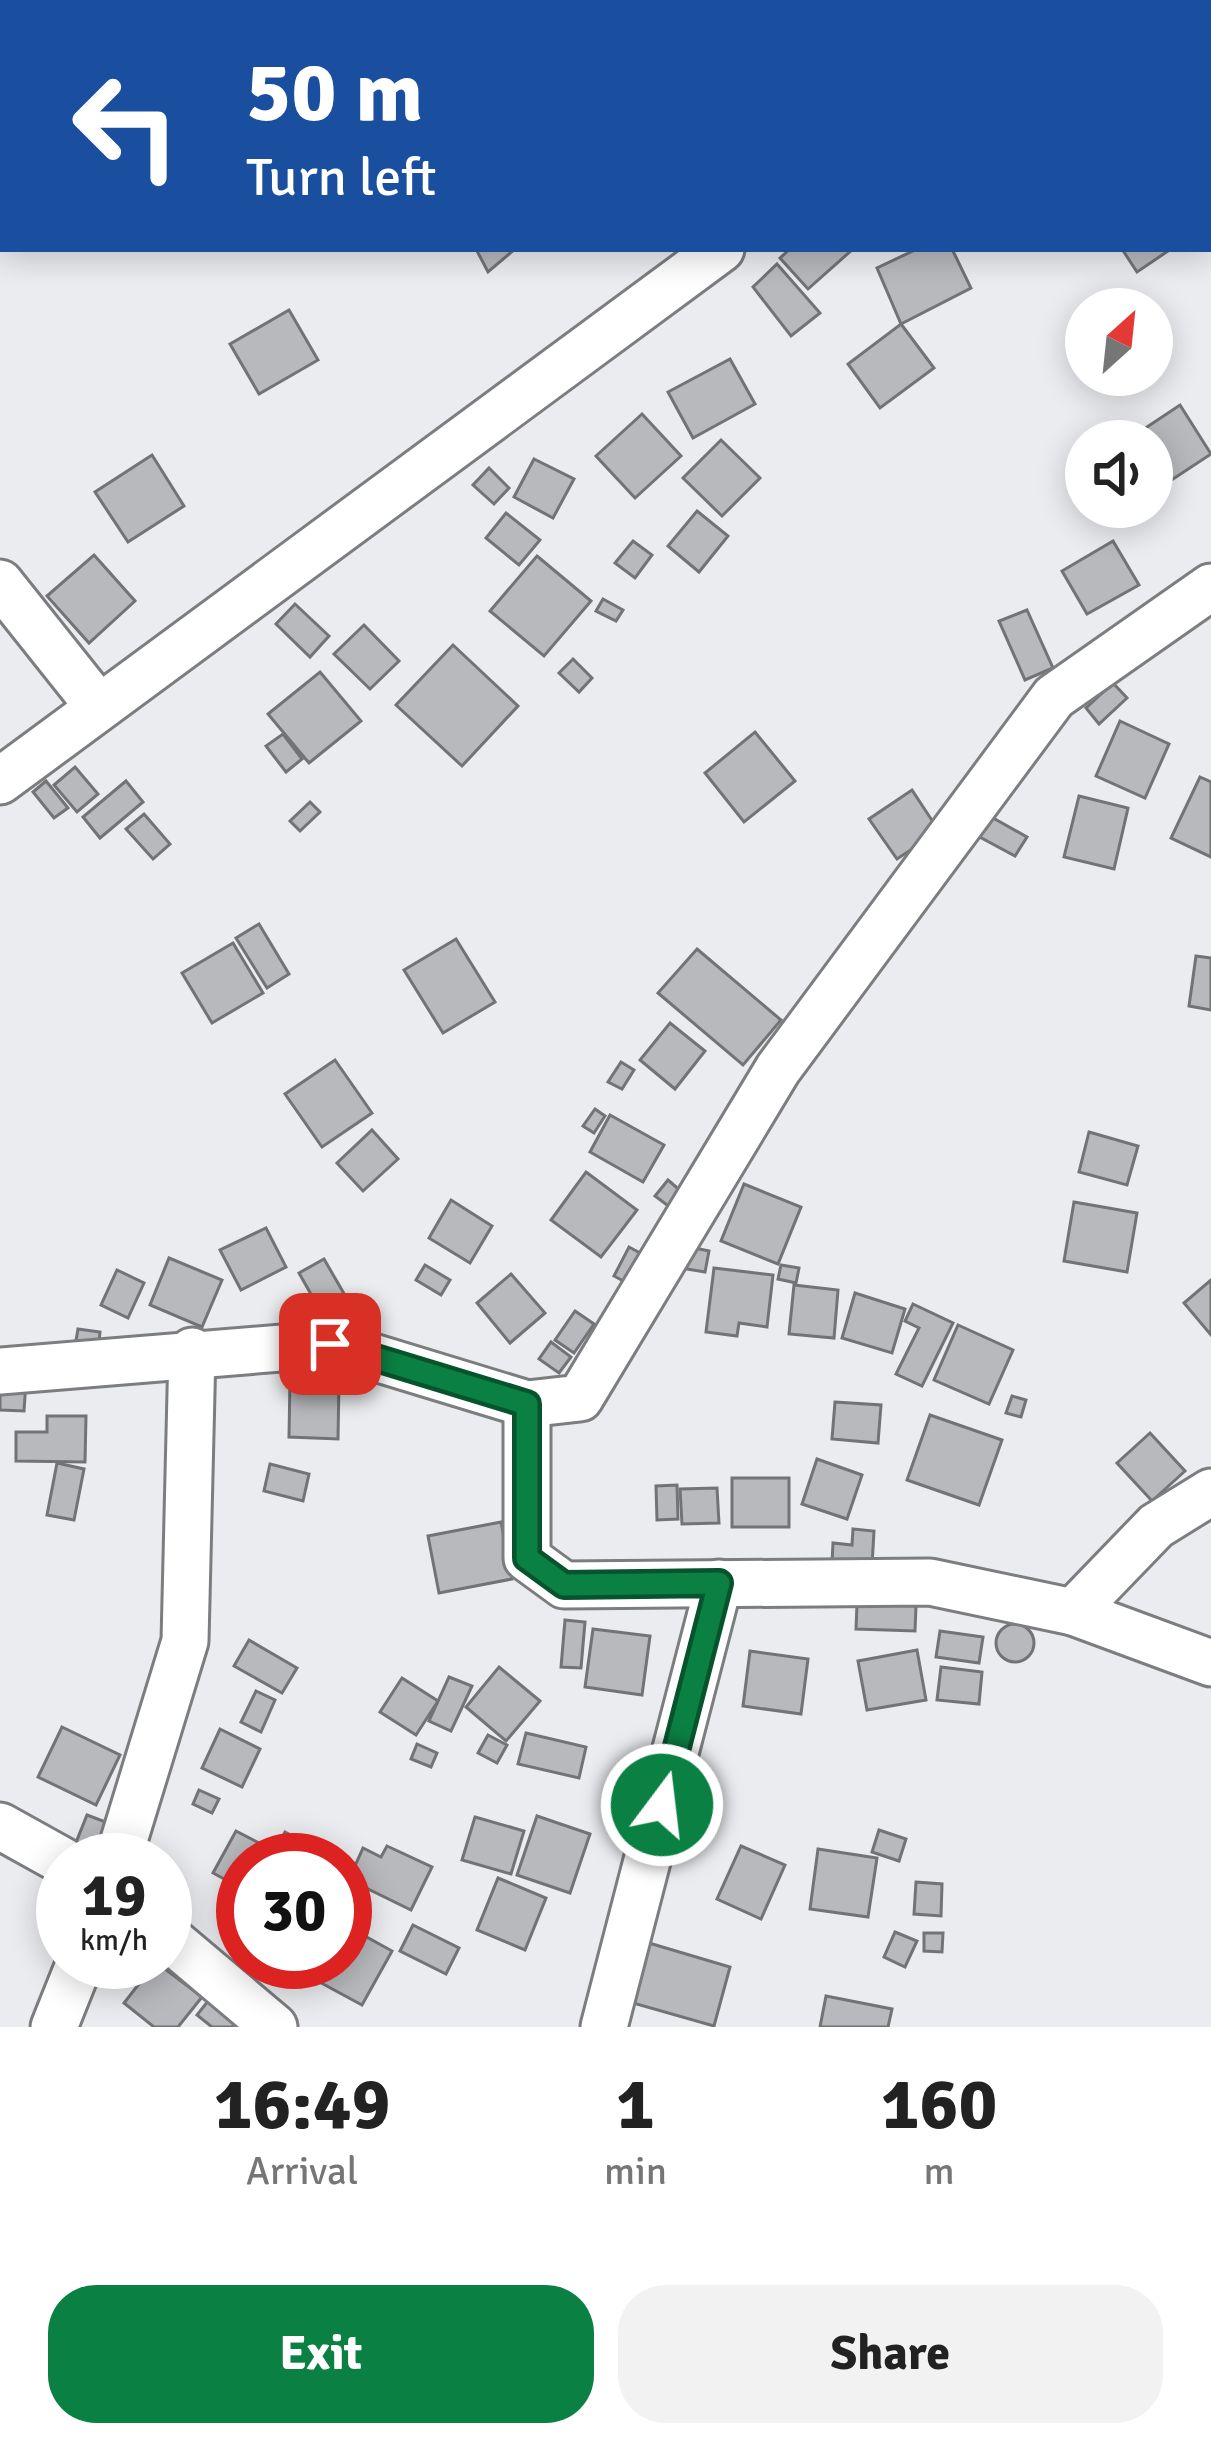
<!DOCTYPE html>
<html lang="en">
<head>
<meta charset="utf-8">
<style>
  :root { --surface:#fff; --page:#f2f2f2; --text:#222; --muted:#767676; --accent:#0b8043 }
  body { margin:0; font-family:Signika,sans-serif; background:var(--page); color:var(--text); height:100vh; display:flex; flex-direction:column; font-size:45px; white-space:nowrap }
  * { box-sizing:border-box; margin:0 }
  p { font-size:39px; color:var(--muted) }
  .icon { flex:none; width:66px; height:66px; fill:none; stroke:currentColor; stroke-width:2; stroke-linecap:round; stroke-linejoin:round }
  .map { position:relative; height:2027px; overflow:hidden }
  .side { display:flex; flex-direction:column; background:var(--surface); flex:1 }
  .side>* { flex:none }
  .top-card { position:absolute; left:0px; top:0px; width:1212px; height:252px; box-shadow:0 6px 30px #0003; background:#1a4fa0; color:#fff; overflow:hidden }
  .needle { width:78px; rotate:27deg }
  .controls { position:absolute; left:1065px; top:288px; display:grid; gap:24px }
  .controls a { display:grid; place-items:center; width:108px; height:108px; border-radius:50%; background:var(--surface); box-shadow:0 6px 30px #0003; font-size:60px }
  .speed { position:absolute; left:36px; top:1833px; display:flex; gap:24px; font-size:60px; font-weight:700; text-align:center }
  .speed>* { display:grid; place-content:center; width:156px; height:156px; border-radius:50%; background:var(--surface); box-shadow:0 6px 30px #0003; line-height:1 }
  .speed small { font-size:30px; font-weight:400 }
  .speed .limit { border:18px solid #d22; background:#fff; color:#111 }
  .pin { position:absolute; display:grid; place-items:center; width:102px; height:102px; color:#fff; margin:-51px; border-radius:24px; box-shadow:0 6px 18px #0006 }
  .me { position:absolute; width:132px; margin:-66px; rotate:15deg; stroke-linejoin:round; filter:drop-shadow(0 0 9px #0008) }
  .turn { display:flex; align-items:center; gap:42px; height:252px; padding:0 48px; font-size:54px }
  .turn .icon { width:156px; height:156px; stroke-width:2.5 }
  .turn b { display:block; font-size:84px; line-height:102px }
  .eta { display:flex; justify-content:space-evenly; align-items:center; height:204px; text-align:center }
  .eta b { font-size:72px; font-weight:800; line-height:84px }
  .action { display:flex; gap:24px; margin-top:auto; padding:24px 48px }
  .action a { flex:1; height:138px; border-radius:48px; background:var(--accent); color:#fff; font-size:48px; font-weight:800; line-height:138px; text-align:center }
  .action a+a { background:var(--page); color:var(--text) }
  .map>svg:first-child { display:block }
  .building { fill:#b7b9bc; stroke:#717375; stroke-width:3 }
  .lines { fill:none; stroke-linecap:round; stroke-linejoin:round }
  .minor-casing { stroke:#7b7d7f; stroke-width:51 }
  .minor { stroke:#fff; stroke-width:45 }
  .route-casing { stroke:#07532c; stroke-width:30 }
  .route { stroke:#0b8043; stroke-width:21 }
</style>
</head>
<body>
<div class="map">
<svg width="1211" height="2027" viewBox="0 0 1211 2027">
  <rect width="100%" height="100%" fill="#eaecef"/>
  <!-- building -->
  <g class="building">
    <path d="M476 249H515L488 272Z"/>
    <path d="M790 249H853L808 289 780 258Z"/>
    <path d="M917 249H952L971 288 901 324 877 268Z"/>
    <path d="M1122 249H1171L1137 272Z"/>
    <path d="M777 264 820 313 791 336 753 287Z"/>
    <path d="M289 310 318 360 259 394 230 344Z"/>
    <path d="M901 324 934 368 880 408 848 364Z"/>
    <path d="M730 359 755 404 693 438 668 392Z"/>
    <path d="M1180 405 1211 454 1164 485 1152 467V441L1132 437Z"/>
    <path d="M642 414 681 456 635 498 596 456Z"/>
    <path d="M721 440 760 478 722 516 683 478Z"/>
    <path d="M152 455 184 506 128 542 95 492Z"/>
    <path d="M534 459 574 479 553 518 514 497Z"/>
    <path d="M489 468 509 488 494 504 473 485Z"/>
    <path d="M697 511 728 536 699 572 668 546Z"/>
    <path d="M506 513 540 540 519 565 486 538Z"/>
    <path d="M633 541 652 555 635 578 615 563Z"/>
    <path d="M1113 541 1139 585 1087 614 1062 571Z"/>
    <path d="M94 555 135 601 89 643 47 596Z"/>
    <path d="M537 556 591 601 544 656 490 611Z"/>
    <path d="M603 599 623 610 616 621 596 611Z"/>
    <path d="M295 604 329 636 310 657 276 624Z"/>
    <path d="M1027 610 1053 668 1025 680 999 621Z"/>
    <path d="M364 625 399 661 370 689 334 654Z"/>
    <path d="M453 645 518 706 462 766 396 705Z"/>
    <path d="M573 659 592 678 579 692 559 673Z"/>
    <path d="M320 672 361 721 309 763 268 714Z"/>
    <path d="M1113 683 1127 698 1099 724 1086 708Z"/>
    <path d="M1120 721 1169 744 1145 798 1096 776Z"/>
    <path d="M755 732 795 781 744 822 705 773Z"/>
    <path d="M283 734 302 759 286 772 266 746Z"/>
    <path d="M75 767 98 794 77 812 54 785Z"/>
    <path d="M1200 777 1211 782V857L1171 838Z"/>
    <path d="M46 781 68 808 54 818 33 792Z"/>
    <path d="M126 781 143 802 100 838 83 817Z"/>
    <path d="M912 790 939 831 897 859 869 819Z"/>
    <path d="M1079 796 1128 808 1114 869 1064 857Z"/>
    <path d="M310 802 320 812 300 831 290 821Z"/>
    <path d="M144 814 170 844 153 859 126 829Z"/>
    <path d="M986 814 1027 837 1015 856 974 834Z"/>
    <path d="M259 924 289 974 267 988 236 938Z"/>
    <path d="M456 939 495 1002 443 1033 404 970Z"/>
    <path d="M233 943 263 993 212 1023 182 973Z"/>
    <path d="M697 949 781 1020 743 1065 658 993Z"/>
    <path d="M1196 956 1211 958V1010L1189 1006Z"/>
    <path d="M670 1023 705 1051 675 1089 640 1060Z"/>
    <path d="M335 1060 372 1113 322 1147 285 1094Z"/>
    <path d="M621 1062 634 1070 622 1089 608 1082Z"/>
    <path d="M595 1109 605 1116 594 1133 583 1126Z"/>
    <path d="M610 1115 664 1145 643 1182 590 1152Z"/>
    <path d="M372 1130 398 1159 363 1191 337 1163Z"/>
    <path d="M1089 1132 1138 1146 1127 1185 1079 1172Z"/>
    <path d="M586 1172 637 1210 601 1257 551 1220Z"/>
    <path d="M668 1180 683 1193 671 1208 655 1196Z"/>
    <path d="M744 1184 801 1207 778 1264 721 1241Z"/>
    <path d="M451 1200 492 1226 470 1263 429 1238Z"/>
    <path d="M1074 1202 1137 1213 1127 1272 1064 1261Z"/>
    <path d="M266 1228 286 1267 241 1290 220 1250Z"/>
    <path d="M685 1246 709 1251 705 1272 681 1268Z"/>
    <path d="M629 1247 642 1254 627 1283 614 1276Z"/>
    <path d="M169 1258 222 1280 202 1327 150 1305Z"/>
    <path d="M324 1259 350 1304 325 1319 299 1273Z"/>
    <path d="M425 1265 450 1280 441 1295 416 1280Z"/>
    <path d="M781 1265 799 1268 796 1283 778 1279Z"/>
    <path d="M714 1268 773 1275 767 1327 739 1323 737 1336 706 1332Z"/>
    <path d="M117 1270 144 1283 128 1318 101 1305Z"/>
    <path d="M511 1274 545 1313 510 1343 477 1303Z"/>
    <path d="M1211 1280V1335L1184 1303Z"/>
    <path d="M794 1285 838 1290 834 1338 789 1334Z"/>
    <path d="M855 1293 905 1309 892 1353 842 1338Z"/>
    <path d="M913 1304 953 1323 922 1386 896 1374 919 1328 905 1321Z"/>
    <path d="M575 1311 594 1324 574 1353 555 1340Z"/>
    <path d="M958 1325 1013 1350 989 1404 934 1380Z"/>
    <path d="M78 1329 100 1332 98 1350 75 1346Z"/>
    <path d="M551 1342 571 1357 559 1373 539 1359Z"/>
    <path d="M290 1379 339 1381 338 1439 289 1437Z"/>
    <path d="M0 1380 26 1381 24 1411 0 1410Z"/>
    <path d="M1012 1396 1026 1400 1021 1417 1006 1413Z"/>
    <path d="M835 1402 881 1405 878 1443 832 1439Z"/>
    <path d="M930 1415 1002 1440 979 1505 907 1480Z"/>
    <path d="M47 1416H86L85 1462 16 1461V1432H47Z"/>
    <path d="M1150 1433 1185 1471 1152 1501 1117 1463Z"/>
    <path d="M817 1459 862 1475 847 1519 802 1504Z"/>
    <path d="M57 1463 84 1469 74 1520 47 1515Z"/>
    <path d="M270 1464 309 1474 303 1501 264 1491Z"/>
    <rect x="732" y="1478" width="57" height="49"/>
    <path d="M677 1485 678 1519 657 1520 656 1486Z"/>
    <path d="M717 1488 719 1523 682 1524 680 1489Z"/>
    <path d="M501 1522 512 1579 439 1593 428 1536Z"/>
    <path d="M853 1529 874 1531 872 1566 832 1563 833 1543 852 1545Z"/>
    <path d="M857 1604 916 1606 915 1631 856 1629Z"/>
    <path d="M565 1620 585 1622 581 1668 561 1667Z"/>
    <circle cx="1015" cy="1643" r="19"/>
    <path d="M593 1629 650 1636 642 1695 585 1687Z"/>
    <path d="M940 1631 983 1637 979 1663 936 1657Z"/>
    <path d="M249 1640 297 1668 282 1693 234 1666Z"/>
    <path d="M917 1650 926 1700 867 1710 858 1661Z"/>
    <path d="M750 1651 808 1659 801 1714 743 1706Z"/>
    <path d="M499 1667 540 1701 506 1741 466 1707Z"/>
    <path d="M941 1667 982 1672 979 1704 937 1700Z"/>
    <path d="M449 1677 472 1686 451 1731 429 1721Z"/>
    <path d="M402 1678 438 1701 416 1735 380 1712Z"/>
    <path d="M256 1691 275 1700 261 1732 241 1722Z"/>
    <path d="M62 1727 120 1755 96 1805 38 1777Z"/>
    <path d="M220 1729 260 1749 242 1787 202 1768Z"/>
    <path d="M526 1733 586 1747 579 1778 518 1764Z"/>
    <path d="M488 1735 507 1745 497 1763 478 1753Z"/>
    <path d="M417 1744 437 1753 431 1767 411 1759Z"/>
    <path d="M199 1790 219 1799 212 1813 193 1804Z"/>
    <path d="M87 1815 119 1827 106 1858 75 1845Z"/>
    <path d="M537 1816 590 1834 570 1893 517 1875Z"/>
    <path d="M475 1817 524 1831 511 1874 462 1860Z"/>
    <path d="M879 1830 906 1839 899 1861 872 1852Z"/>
    <path d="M236 1831 292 1860H243V1889L213 1873Z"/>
    <path d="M285 1832 302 1841 293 1859 276 1849Z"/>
    <path d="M387 1846 432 1867 411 1910 368 1889 360 1906 345 1898V1875L350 1877 363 1848 381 1857Z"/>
    <path d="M741 1846 785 1865 761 1919 717 1899Z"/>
    <path d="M818 1849 877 1858 868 1917 810 1909Z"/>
    <path d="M498 1878 546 1898 525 1950 477 1930Z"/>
    <path d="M916 1882 942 1884 941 1916 914 1914Z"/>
    <path d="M243 1903V1938L227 1928Z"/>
    <path d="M345 1925 392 1951 362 2005 312 1978 321 1962H345Z"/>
    <path d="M413 1925 459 1948 446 1974 400 1951Z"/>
    <path d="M895 1932 917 1941 905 1967 884 1957Z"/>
    <path d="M924 1933H943L942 1952 924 1951Z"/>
    <path d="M649 1943 730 1967 714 2026 633 2003Z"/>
    <path d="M156 1962 202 1997 178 2027H154L124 2003Z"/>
    <path d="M212 1996 239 2017 232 2027H212L197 2015Z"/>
    <path d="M826 1996 892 2009 888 2027H820Z"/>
  </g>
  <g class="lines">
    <!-- minor casing -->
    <g class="minor-casing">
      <g id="minor">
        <path d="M694 0 696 3"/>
        <path d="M71 3 75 0"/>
        <path d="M1056 3 1060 0"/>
        <path d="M0 53 3 51"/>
        <path d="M0 583 98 706"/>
        <path d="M0 781 721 249"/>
        <path d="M0 1371 330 1344 527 1404 580 1398 778 1069 1054 697 1211 587"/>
        <path d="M527 1404V1558L564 1585 930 1582 1073 1612 1211 1663"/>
        <path d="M1073 1612 1156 1526 1211 1492"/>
        <path d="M0 1826 63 1861"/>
        <path d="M118 1860 185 1641 192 1351"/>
        <path d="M165 1935 274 2027"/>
        <path d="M54 2027 80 1962"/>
        <path d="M604 2027 719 1583"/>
      </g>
    </g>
    <!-- minor -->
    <use href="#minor" class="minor"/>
  </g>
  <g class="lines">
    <!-- route casing -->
    <g class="route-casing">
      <path id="route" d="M330 1344 527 1404V1558L564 1585 719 1583 662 1805"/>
    </g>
    <!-- route -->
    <use href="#route" class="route"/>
  </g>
</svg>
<div class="controls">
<a><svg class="needle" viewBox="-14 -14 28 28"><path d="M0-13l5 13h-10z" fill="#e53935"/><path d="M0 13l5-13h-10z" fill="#767676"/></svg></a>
<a><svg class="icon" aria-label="sound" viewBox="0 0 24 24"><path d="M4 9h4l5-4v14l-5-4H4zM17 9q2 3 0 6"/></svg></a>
</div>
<div class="speed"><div>19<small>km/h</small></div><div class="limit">30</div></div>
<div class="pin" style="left:330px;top:1344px;background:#d93025"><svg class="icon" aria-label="arrive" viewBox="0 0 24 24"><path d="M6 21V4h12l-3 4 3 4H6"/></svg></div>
<svg class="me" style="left:662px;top:1805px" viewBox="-20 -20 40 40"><circle r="17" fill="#0b8043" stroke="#fff" stroke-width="3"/><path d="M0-11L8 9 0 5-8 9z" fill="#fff"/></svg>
<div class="top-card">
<div class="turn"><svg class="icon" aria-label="left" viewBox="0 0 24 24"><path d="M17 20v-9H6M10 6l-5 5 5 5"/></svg><div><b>50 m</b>Turn left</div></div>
</div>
</div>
<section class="side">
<div class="eta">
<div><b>16:49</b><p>Arrival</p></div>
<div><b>1</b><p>min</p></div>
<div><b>160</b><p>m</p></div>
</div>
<div class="action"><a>Exit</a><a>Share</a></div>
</section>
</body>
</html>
